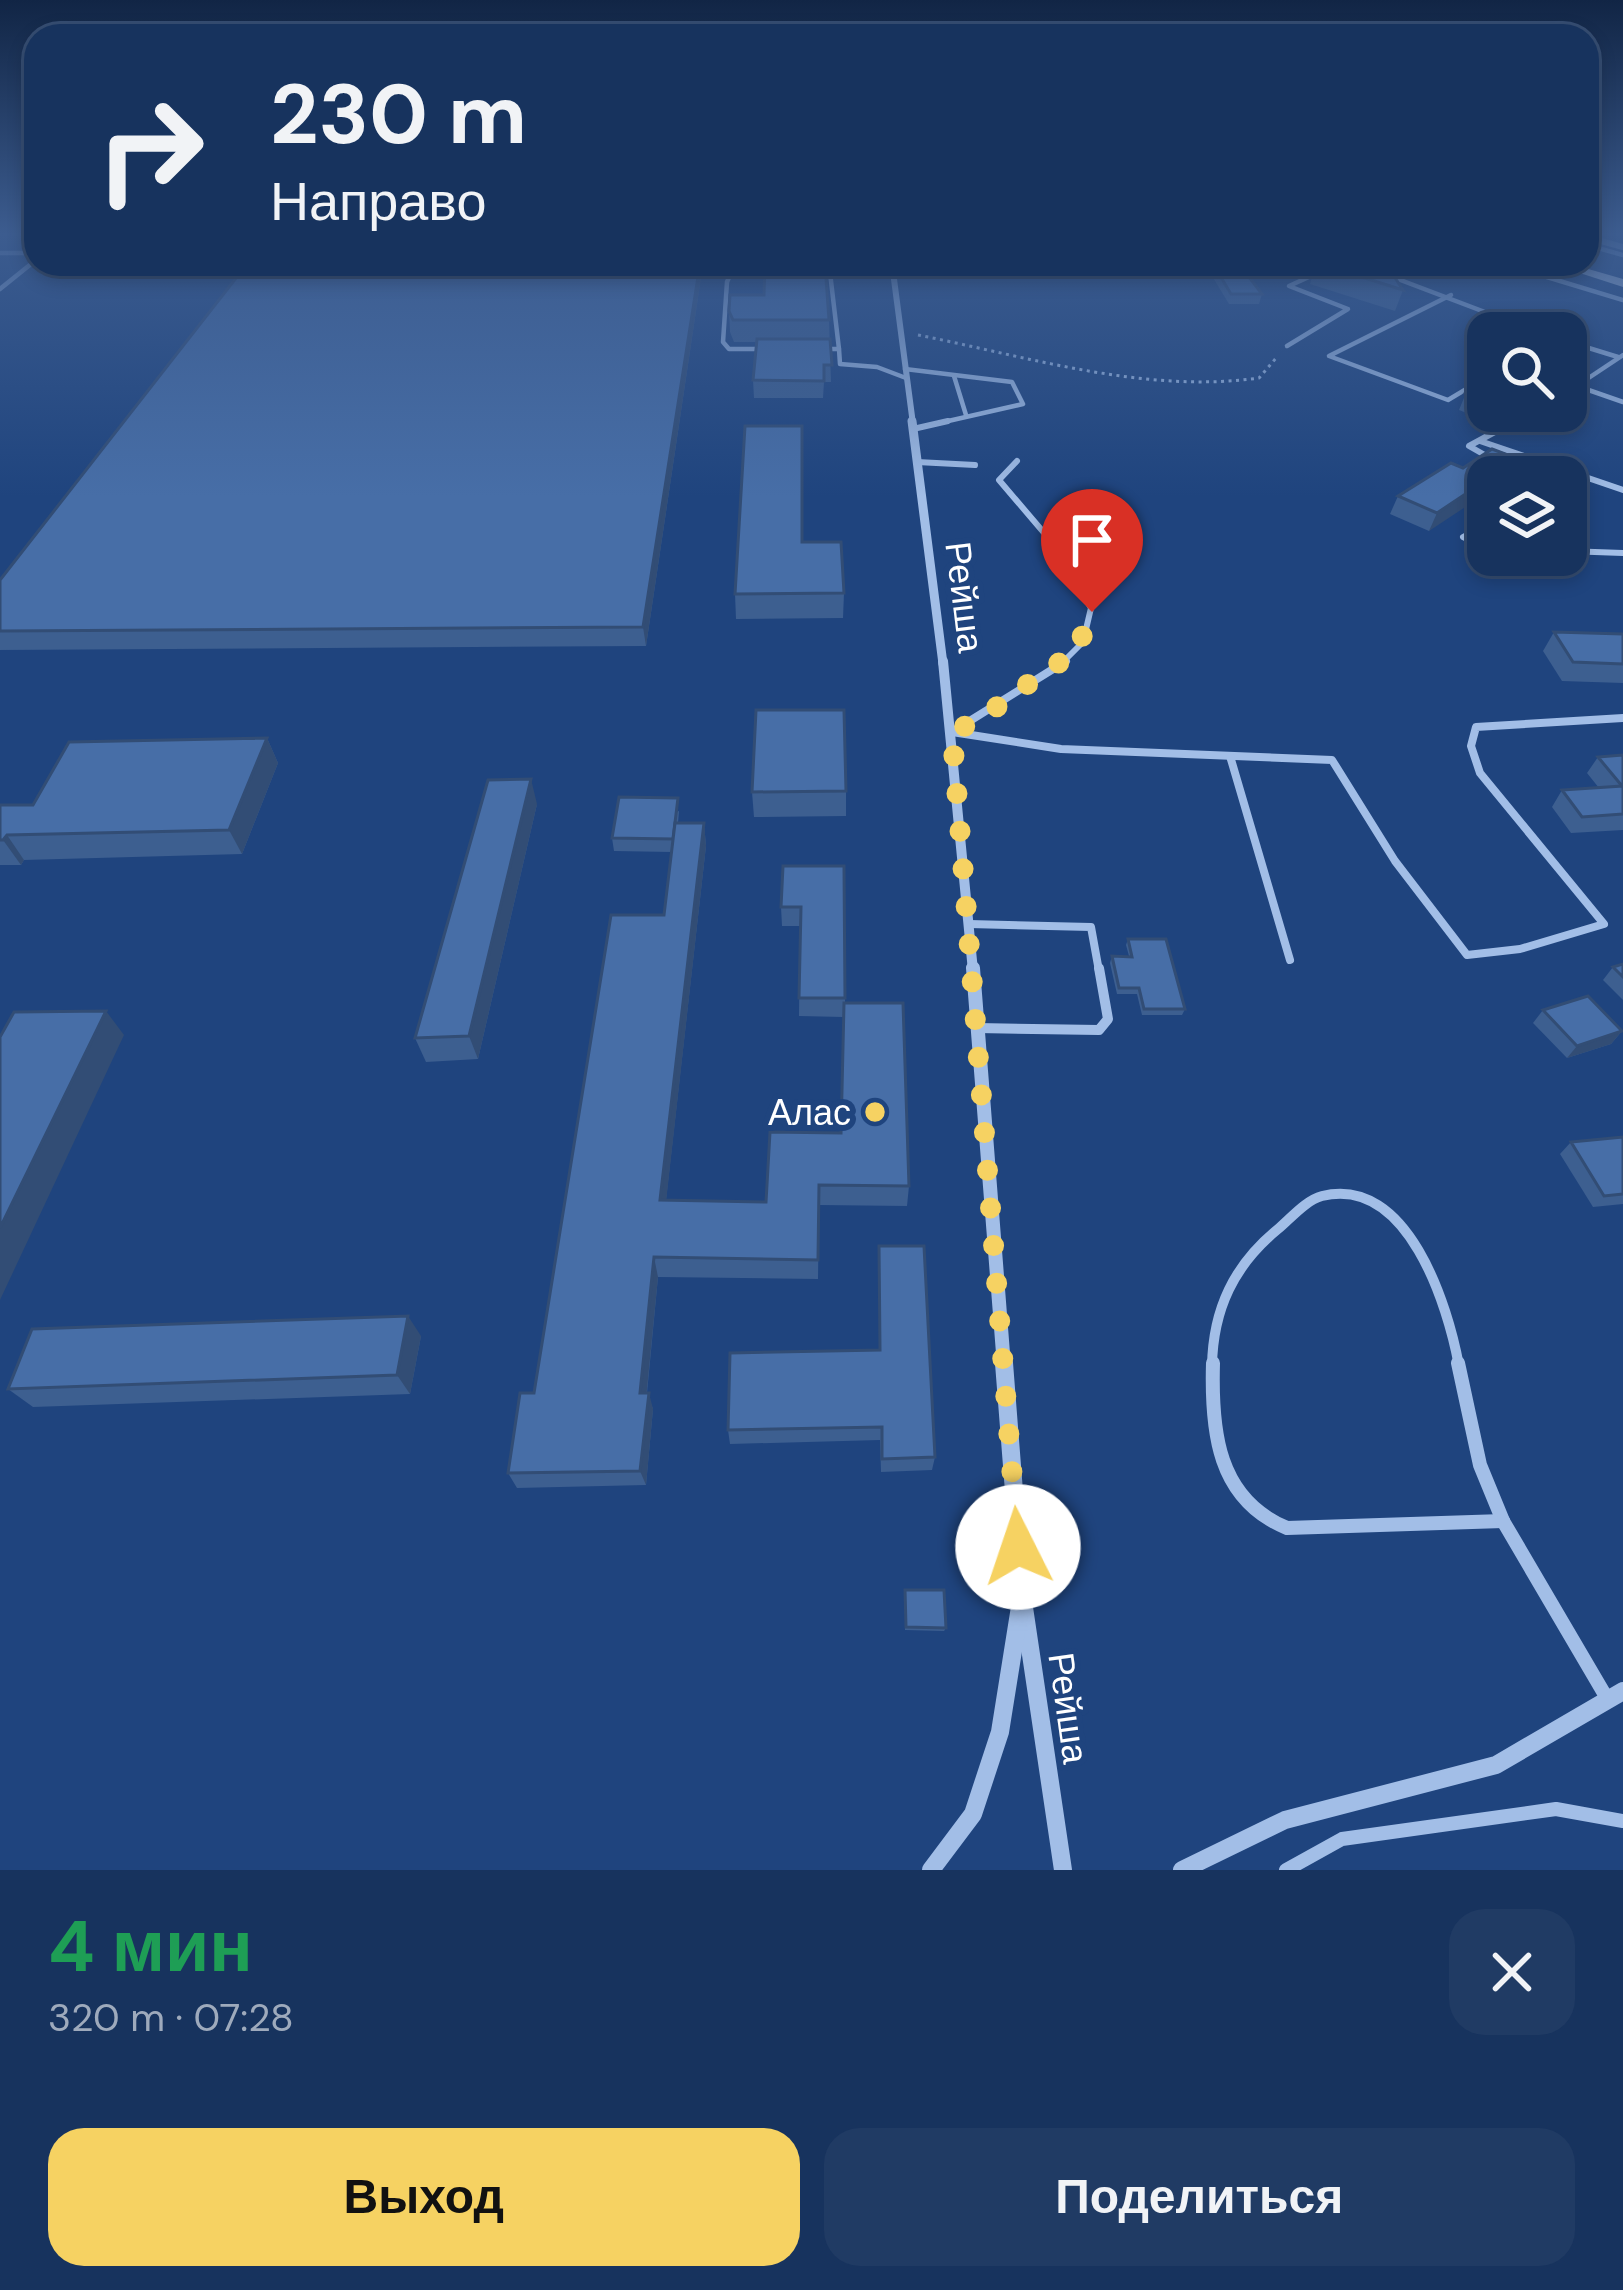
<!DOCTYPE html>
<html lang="ru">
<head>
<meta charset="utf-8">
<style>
  :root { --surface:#17335e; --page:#203b64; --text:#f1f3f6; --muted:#9eaabc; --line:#364e73; --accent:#f6d262 }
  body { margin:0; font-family:"DM Sans",sans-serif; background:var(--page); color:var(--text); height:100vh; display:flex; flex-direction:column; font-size:45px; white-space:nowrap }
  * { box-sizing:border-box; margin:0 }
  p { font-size:39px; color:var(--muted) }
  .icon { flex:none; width:66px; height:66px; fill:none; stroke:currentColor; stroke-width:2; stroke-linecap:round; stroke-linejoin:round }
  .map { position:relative; height:1870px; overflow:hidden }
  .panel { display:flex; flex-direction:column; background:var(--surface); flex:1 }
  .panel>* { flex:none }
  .hud { position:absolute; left:24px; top:24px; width:1575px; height:252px; border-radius:36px; box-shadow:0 6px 18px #0003,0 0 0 3px var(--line); background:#17335e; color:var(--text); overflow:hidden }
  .fabs { position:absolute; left:1467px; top:312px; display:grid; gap:24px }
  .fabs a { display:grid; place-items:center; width:120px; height:120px; border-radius:24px; background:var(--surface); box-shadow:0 6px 18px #0003,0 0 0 3px var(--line); font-size:60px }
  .pin { position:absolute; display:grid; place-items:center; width:102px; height:102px; color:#fff; margin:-123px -51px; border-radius:50% 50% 50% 0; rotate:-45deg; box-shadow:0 0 12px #0007 }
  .pin .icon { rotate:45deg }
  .me { position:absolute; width:132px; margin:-66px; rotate:356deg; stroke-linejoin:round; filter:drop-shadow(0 0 9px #0008) }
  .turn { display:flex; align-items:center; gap:42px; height:252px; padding:0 48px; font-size:54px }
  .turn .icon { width:156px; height:156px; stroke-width:2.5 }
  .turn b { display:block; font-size:84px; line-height:102px }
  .round { display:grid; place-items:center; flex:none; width:126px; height:126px; border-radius:36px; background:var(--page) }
  .overview { display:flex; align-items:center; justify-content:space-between; height:204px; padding:0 48px }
  h1 { font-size:72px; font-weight:700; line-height:90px; color:#1e9e55 }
  .cta { display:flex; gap:24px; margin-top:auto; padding:24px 48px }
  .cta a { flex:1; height:138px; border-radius:36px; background:var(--accent); color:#111; font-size:48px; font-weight:700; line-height:138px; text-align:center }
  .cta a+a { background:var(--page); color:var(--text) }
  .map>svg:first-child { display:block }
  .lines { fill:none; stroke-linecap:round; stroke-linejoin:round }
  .stream { stroke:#96b8e9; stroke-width:4.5 }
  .path { stroke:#a2bee7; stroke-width:3; stroke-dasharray:3 4.5; stroke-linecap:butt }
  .service-far4 { stroke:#a2bee7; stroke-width:4.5 }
  .service-far3 { stroke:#a2bee7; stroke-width:6 }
  .service-far2 { stroke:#a2bee7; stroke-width:8 }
  .service-far1 { stroke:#a2bee7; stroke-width:10 }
  .service { stroke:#a2bee7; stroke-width:14 }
  .minor-far4 { stroke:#a2bee7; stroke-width:6 }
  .minor-far3 { stroke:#a2bee7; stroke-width:9 }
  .minor-far2 { stroke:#a2bee7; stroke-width:10 }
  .minor-far1 { stroke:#a2bee7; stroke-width:14 }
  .minor { stroke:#a2bee7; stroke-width:18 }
  .secondary { fill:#cdddf6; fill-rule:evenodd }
  .wall { fill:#3d5f90 }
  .shaded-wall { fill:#324d75 }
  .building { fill:#476ea7; stroke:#324d75; stroke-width:3 }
  .route { stroke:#f6d262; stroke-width:21; stroke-dasharray:0 37.8 }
  .poi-dot { fill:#f6d262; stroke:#1f447e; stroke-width:4.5 }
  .labels { text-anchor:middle; stroke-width:12; stroke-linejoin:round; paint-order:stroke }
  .street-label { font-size:36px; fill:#fff; stroke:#1f447e }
  .poi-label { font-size:36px; fill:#fff; stroke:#1f447e; text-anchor:end }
</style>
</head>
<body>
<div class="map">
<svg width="1623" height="1870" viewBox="0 0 1623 1870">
  <rect width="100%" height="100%" fill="#1f447e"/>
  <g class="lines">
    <!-- stream -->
    <path class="stream" d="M1587 245 1623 255"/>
    <!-- path -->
    <path class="path" d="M918 335C1029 357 1145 394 1259 378L1277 357"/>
    <!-- service-far4 -->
    <g class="service-far4">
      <path d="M0 253H36"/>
      <path d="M735 264 727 282 723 342 729 349H767"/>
      <path d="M829 264 839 349"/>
      <path d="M1197 264 1244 266"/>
      <path d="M1504 264 1623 300"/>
      <path d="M1382 273 1540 333"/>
      <path d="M0 289 36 260"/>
      <path d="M1451 295 1329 356 1448 400 1488 376"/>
      <path d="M1566 341 1618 357"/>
      <path d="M1287 346 1348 309 1289 286 1322 271"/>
      <path d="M819 349H839L840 364 877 367 906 378"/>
      <path d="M905 369 1012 382 1023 404 935 424"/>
      <path d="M954 376 966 415"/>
      <path d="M1577 386 1623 402"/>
      <path d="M1566 393 1623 355"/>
      <path d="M1509 424 1533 411"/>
    </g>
    <!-- service-far3 -->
    <g class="service-far3">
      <path d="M913 429 948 421"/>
      <path d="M1480 441 1623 490"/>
      <path d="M1490 458 1469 446 1515 421"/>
      <path d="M1017 461 999 480 1051 541 1091 608 1083 642 1061 664"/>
      <path d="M917 462 975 465"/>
      <path d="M1488 523 1463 537 1488 549"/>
      <path d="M1566 551 1623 553"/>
    </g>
    <!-- service-far2 -->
    <g class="service-far2">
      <path d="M952 732 1061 749 1332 760 1395 861 1467 955 1520 949 1604 924 1480 773 1471 746 1476 727 1623 718"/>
      <path d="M952 732 1066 661"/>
      <path d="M1230 756 1290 960"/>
      <path d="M969 924 1091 927 1099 971"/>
    </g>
    <!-- service-far1 -->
    <g class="service-far1">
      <path d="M977 1028 1099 1030 1108 1019 1099 968"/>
      <path d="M1212 1366C1213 1309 1234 1265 1278 1229 1290 1219 1306 1200 1322 1196 1408 1175 1448 1306 1459 1366"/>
    </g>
    <!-- service -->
    <g class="service">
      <path d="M1213 1363C1211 1431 1217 1499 1287 1528L1503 1521"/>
      <path d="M1458 1363 1480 1465 1503 1521"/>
      <path d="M1503 1521 1608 1700"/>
      <path d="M1286 1870 1342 1839 1556 1809 1623 1821"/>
    </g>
    <!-- minor-far4 -->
    <g class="minor-far4">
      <path d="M1587 237 1623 247"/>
      <path d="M892 264 913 424"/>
    </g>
    <!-- minor-far3 -->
    <path class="minor-far3" d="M912 421 943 664"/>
    <!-- minor-far2 -->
    <path class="minor-far2" d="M943 661 973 971"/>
    <!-- minor-far1 -->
    <path class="minor-far1" d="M973 968 1004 1366"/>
    <!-- minor -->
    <g class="minor">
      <path d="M1004 1363 1022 1594 1063 1870"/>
      <path d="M931 1870 973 1814 1000 1732 1020 1607"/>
      <path d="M1182 1870 1285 1820 1496 1765 1623 1691"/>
    </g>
    <!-- secondary -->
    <path class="secondary" d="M1552 264H1571L1623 279V287Z"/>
  </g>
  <!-- wall -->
  <g class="wall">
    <path d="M247 264H703L646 646 0 650V580Z"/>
    <path d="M1000 264H1081L1078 279H1003Z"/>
    <path d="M1211 264H1239L1262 294 1259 304H1229L1209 271Z"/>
    <path d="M1316 264H1386L1403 290 1395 311 1310 284Z"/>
    <path d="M764 295 829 320 831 382H824L823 398H754L753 380 757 342H734L730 332 729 311Z"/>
    <path d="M1488 380V411H1502L1487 421 1459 410 1466 393Z"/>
    <path d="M1529 463 1522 477H1488L1429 531 1390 514 1398 496 1463 468Z"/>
    <path d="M802 542 844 593 843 618 736 619 735 594Z"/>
    <path d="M1554 632 1623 634V683L1562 681 1543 651Z"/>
    <path d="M267 738 278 763 242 854 24 860 21 865H0V805H33Z"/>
    <path d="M1623 755V830L1571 833 1552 807 1562 790 1599 788 1587 773 1598 757Z"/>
    <path d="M846 791V816L754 817 752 792Z"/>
    <path d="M537 804 478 1059 426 1062 415 1038Z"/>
    <path d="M679 811 678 823H704L706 846 666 1200 766 1202 841 1133 843 1017 799 1016 800 926H782L781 907 844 866 845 1003 909 1186 907 1206 819 1205 818 1279 658 1277 647 1393 653 1409 646 1485 517 1488 508 1473 534 1393 664 915 672 852 614 851 612 838Z"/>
    <path d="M1128 939 1185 1009 1182 1015H1142L1137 994H1117L1110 963 1112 956H1129L1126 945Z"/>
    <path d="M1623 964V1000L1603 980 1613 967Z"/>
    <path d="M1543 1010 1622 1031 1611 1044 1567 1058 1533 1023Z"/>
    <path d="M1623 1137V1204L1593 1207 1560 1154 1571 1142Z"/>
    <path d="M879 1246 935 1457 932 1470 881 1472 880 1440 730 1444 728 1430 879 1350Z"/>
    <path d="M421 1336 410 1394 33 1407 8 1389Z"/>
    <path d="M905 1590 946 1628 944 1631 905 1630Z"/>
  </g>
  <!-- shaded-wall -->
  <g class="shaded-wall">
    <path d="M700 264H703L646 646 643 627Z"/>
    <path d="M1491 411H1502L1487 421Z"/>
    <path d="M1529 463 1522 477H1508Z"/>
    <path d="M1488 479V492L1429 531 1437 513Z"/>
    <path d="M267 738 278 763 242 854 229 830Z"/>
    <path d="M531 779 537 804 478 1059 469 1036Z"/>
    <path d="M704 823 706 846 664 1220 660 1200Z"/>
    <path d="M7 835 24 860 21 865 3 840Z"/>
    <path d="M106 1011 124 1035 0 1300V1228Z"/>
    <path d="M1622 1031 1611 1044 1567 1058 1577 1046Z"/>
    <path d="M654 1257 658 1277 645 1409 640 1393Z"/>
    <path d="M408 1316 421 1336 410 1394 397 1375Z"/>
    <path d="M649 1393 653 1409 646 1485 640 1471Z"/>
  </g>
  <!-- building -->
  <g class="building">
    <path d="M247 264H700L643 627 0 631V580Z"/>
    <path d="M765 264 825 265 829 320H733L729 311 730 295H764Z"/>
    <path d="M1213 264H1239L1262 294H1231Z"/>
    <path d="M1320 264H1386L1403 290Z"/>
    <path d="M757 339H830L832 365H824V381L753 380Z"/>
    <path d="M1488 380V401L1466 393Z"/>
    <path d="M745 426H802V542H841L844 593 735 594Z"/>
    <path d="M1492 449 1529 463 1508 477 1497 474 1488 477V479L1437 513 1398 496 1451 463 1463 468Z"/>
    <path d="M1554 632 1623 634V664L1573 662Z"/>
    <path d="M756 710H844L846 791 752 792Z"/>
    <path d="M267 738 229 830 7 835 3 840H0V805H33L69 742Z"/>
    <path d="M1623 755V814L1582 817 1562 790 1622 786 1598 757Z"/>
    <path d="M531 779 469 1036 415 1038 488 780Z"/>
    <path d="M619 797 678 798 673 839 612 838Z"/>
    <path d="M675 823H704L660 1200 766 1202 770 1132 841 1133 844 1003H903L909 1186 819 1185 818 1260 654 1257 640 1393H649L640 1471 508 1473 520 1393H534L611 915H664Z"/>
    <path d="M783 866H844L845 998H799L801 907H781Z"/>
    <path d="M1128 939H1166L1185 1009H1144L1139 988H1119L1112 956 1132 957Z"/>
    <path d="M1623 964V977L1613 967Z"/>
    <path d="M1588 996 1622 1031 1577 1046 1543 1010Z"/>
    <path d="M106 1011 0 1228V1037L14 1012Z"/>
    <path d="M1623 1137V1194L1604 1196 1571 1142Z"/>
    <path d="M879 1246H924L935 1457 882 1459V1427L728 1430 730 1353 880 1350Z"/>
    <path d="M408 1316 397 1375 8 1389 32 1329Z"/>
    <path d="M905 1590H944L946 1628 906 1627Z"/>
  </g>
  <!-- sky -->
  <linearGradient id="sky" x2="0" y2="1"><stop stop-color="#112545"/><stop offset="0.47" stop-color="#3c5c8f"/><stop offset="1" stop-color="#3c5c8f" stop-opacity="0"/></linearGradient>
  <rect width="1623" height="497" fill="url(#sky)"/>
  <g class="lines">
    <!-- route -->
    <path class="route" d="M1018 1547 952 732C997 714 1031 676 1075 654L1092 612"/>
  </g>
  <!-- markers -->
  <circle class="poi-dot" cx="875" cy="1112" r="12"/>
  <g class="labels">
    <!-- street labels -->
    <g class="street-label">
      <text transform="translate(965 597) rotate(83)" y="13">Рейша</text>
      <text transform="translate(1069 1708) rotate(82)" y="13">Рейша</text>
    </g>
    <!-- poi labels -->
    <g class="poi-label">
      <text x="851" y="1125">Алас</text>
    </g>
  </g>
</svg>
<div class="fabs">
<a><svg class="icon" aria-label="search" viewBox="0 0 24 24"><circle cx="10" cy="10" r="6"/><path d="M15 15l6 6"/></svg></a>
<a><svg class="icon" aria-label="layers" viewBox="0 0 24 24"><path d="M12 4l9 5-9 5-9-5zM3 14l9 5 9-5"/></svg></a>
</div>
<div class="pin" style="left:1092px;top:612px;background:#d93025"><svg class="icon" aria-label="arrive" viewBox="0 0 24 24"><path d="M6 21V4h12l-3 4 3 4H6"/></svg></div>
<svg class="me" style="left:1018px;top:1547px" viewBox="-20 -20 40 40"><circle r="19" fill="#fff"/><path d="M0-13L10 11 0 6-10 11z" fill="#f6d262"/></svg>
<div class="hud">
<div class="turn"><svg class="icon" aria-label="right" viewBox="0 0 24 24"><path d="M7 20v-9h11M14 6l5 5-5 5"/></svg><div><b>230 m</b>Направо</div></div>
</div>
</div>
<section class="panel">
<div class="overview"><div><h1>4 мин</h1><p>320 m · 07:28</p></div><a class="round"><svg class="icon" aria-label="close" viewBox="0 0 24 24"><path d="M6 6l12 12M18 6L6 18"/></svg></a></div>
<div class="cta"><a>Выход</a><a>Поделиться</a></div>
</section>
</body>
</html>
